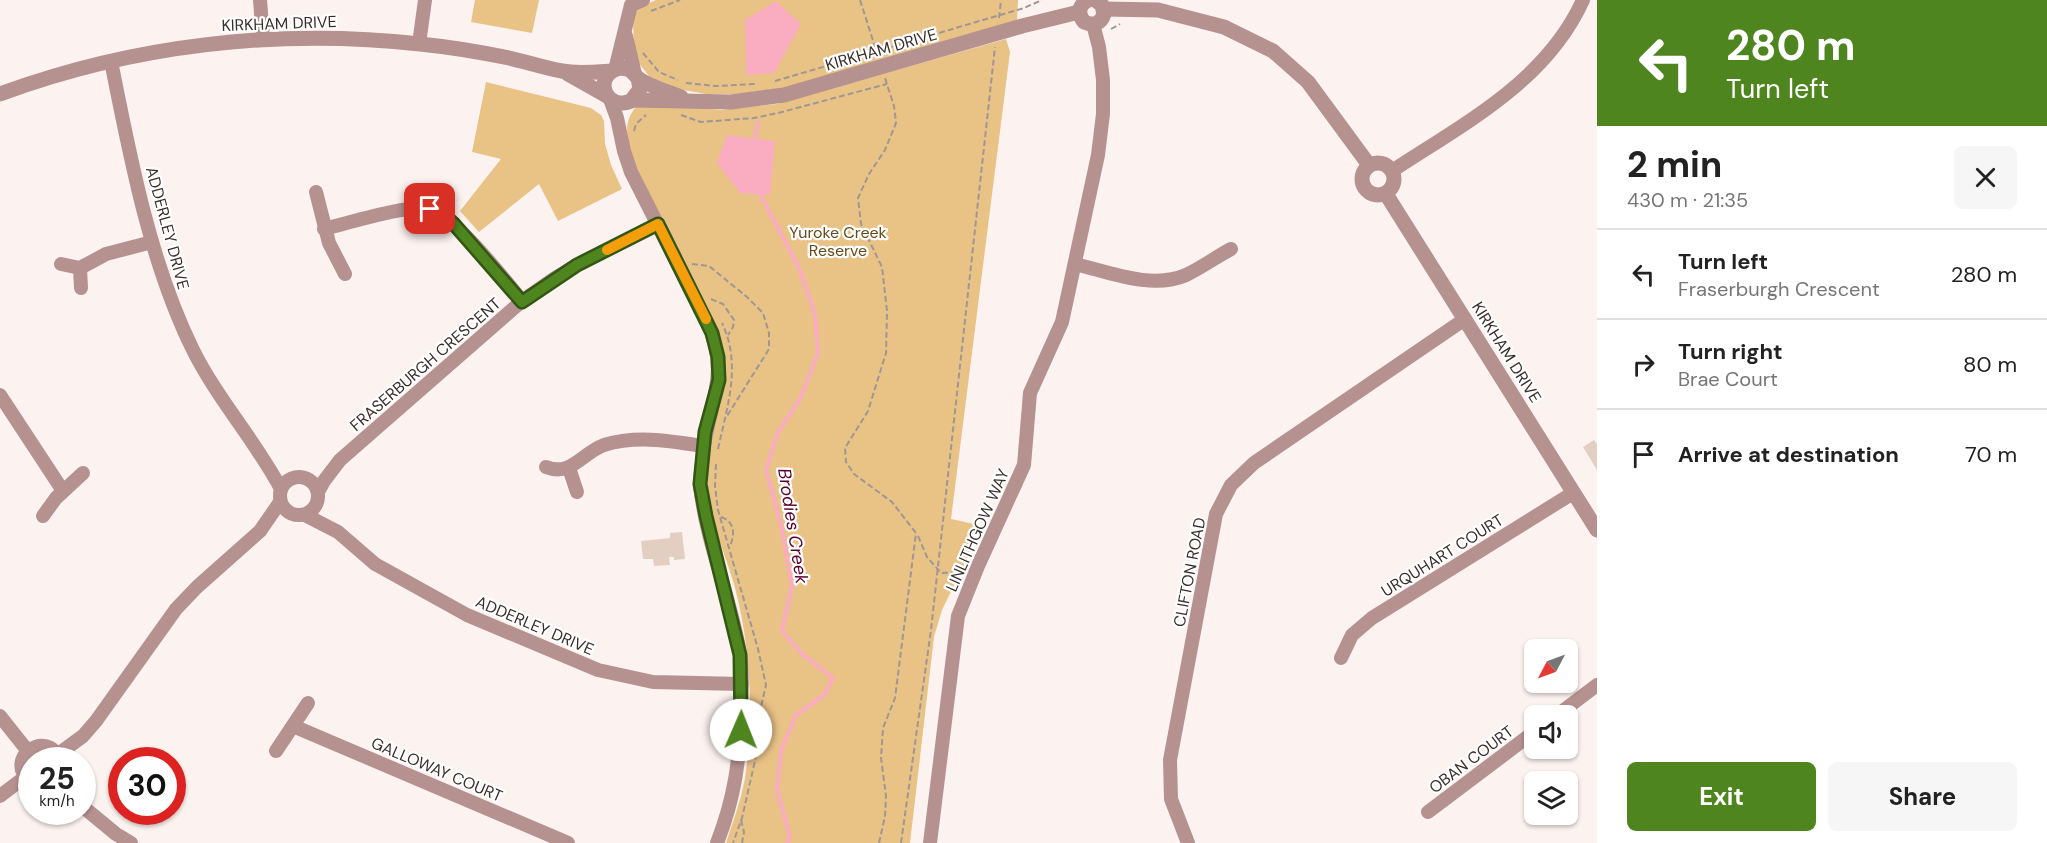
<!DOCTYPE html>
<html lang="en">
<head>
<meta charset="utf-8">
<style>
  :root { --surface:#fff; --page:#f6f6f6; --text:#222; --muted:#767676; --line:#e0e0e0; --accent:#4e851f }
  body { margin:0; font-family:"DM Sans",sans-serif; background:var(--page); color:var(--text); height:100vh; display:flex; flex-direction:column; font-size:22px; white-space:nowrap }
  * { box-sizing:border-box; margin:0 }
  p { font-size:20px; color:var(--muted) }
  .icon { flex:none; width:33px; height:33px; fill:none; stroke:currentColor; stroke-width:2; stroke-linecap:round; stroke-linejoin:round }
  .map { position:relative; flex:1; overflow:hidden }
  .panel { display:flex; flex-direction:column; background:var(--surface); width:450px }
  .panel>* { flex:none }
  .banner { background:#4e851f; color:#fff; overflow:hidden }
  .needle { width:39px; rotate:229deg }
  .controls { position:absolute; left:1524px; top:639px; display:grid; gap:12px }
  .controls a { display:grid; place-items:center; width:54px; height:54px; border-radius:9px; background:var(--surface); box-shadow:0 2px 4px #0004; font-size:30px }
  .speed { position:absolute; left:18px; top:747px; display:flex; gap:12px; font-size:30px; font-weight:700; text-align:center }
  .speed>* { display:grid; place-content:center; width:78px; height:78px; border-radius:50%; background:var(--surface); box-shadow:0 2px 4px #0004; line-height:1 }
  .speed small { font-size:15px; font-weight:400 }
  .speed .limit { border:9px solid #d22; background:#fff; color:#111 }
  .pin { position:absolute; display:grid; place-items:center; width:51px; height:51px; color:#fff; margin:-26px; border-radius:12px; box-shadow:0 3px 9px #0006 }
  .me { position:absolute; width:66px; margin:-33px; rotate:1deg; stroke-linejoin:round; filter:drop-shadow(0 0 4px #0008) }
  .turn { display:flex; align-items:center; gap:21px; height:126px; padding:0 30px; font-size:27px }
  .turn .icon { width:78px; height:78px; stroke-width:2.5 }
  .turn b { display:block; font-size:42px; line-height:51px }
  .round { display:grid; place-items:center; flex:none; width:63px; height:63px; border-radius:9px; background:var(--page) }
  .summary { display:flex; align-items:center; justify-content:space-between; height:102px; padding:0 30px }
  h1 { font-size:36px; font-weight:700; line-height:45px }
  .cta { display:flex; gap:12px; margin-top:auto; padding:12px 30px }
  .cta a { flex:1; height:69px; border-radius:9px; background:var(--accent); color:#fff; font-size:24px; font-weight:700; line-height:69px; text-align:center }
  .cta a+a { background:var(--page); color:var(--text) }
  ul { padding:0; list-style:none }
  li { display:flex; align-items:center; gap:18px; height:90px; padding:0 30px; border-top:2px solid var(--line) }
  li div { flex:1 }
  li b { display:block; font-size:22px }
  li em { font-style:normal }
  main { display:flex; flex:1; min-height:0 }
  .map>svg:first-child { display:block }
  .green { fill:#e9c286 }
  .water { fill:#faacc1 }
  .lines { fill:none; stroke-linecap:round; stroke-linejoin:round }
  .stream { stroke:#faacc1; stroke-width:4 }
  .building { fill:#e2cfc2 }
  .path { stroke:#a09794; stroke-width:2; stroke-dasharray:6 3; stroke-linecap:butt }
  .minor { stroke:#b59190; stroke-width:14 }
  .tertiary { stroke:#b59190; stroke-width:15 }
  .route-casing { stroke:#335614; stroke-width:15 }
  .route { stroke:#4e851f; stroke-width:10 }
  .slow { stroke:#f59e0b; stroke-width:10 }
  .labels { text-anchor:middle; stroke-width:4.5; stroke-linejoin:round; paint-order:stroke }
  .street-label { font-size:16px; fill:#372e2b; stroke:#fff }
  .park-label { font-size:16px; fill:#664a19; stroke:#fff }
  .water-label { font-size:18px; font-style:italic; fill:#5b002a; stroke:#fff }
</style>
</head>
<body>
<main>
<div class="map">
<svg width="1597" height="843" viewBox="0 0 1597 843">
  <rect width="100%" height="100%" fill="#fcf2ef"/>
  <!-- green -->
  <g class="green">
    <path d="M475 0H539L532 33 471 22Z"/>
    <path d="M656 0H1018L1017 21 762 94H706L667 87 652 80 634 57 633 16 638 8Z"/>
    <path d="M1006 39 1010 52 951 519 983 526 942 610 934 637 910 843H726C733 822 741 800 745 778 754 715 751 649 735 588 726 555 710 523 708 488 706 467 708 441 714 420 722 388 728 374 720 340L631 159C628 141 622 122 636 107L660 103 720 110 777 104Z"/>
    <path d="M486 82 591 108 601 115 604 121 605 144 611 165 622 189 558 221 539 184 479 232 460 211 501 159 472 152Z"/>
  </g>
  <!-- water -->
  <g class="water">
    <path d="M776 1 801 24 774 73 746 75 745 20Z"/>
    <path d="M727 135 775 141 770 195 740 193 717 163Z"/>
  </g>
  <g class="lines">
    <!-- stream -->
    <g class="stream">
      <path d="M754 142 758 122"/>
      <path d="M759 192 799 268 815 314 818 353 800 399 778 432 766 470 782 529 792 585 782 631 802 654 833 678 824 695 796 715 781 751 777 789 790 838 787 843"/>
    </g>
  </g>
  <!-- building -->
  <g class="building">
    <path d="M1594 440 1597 444V470L1583 447Z"/>
    <path d="M682 532 685 559 674 560V557H669L670 565 654 566 653 559H643L641 541 670 538V533Z"/>
  </g>
  <g class="lines">
    <!-- path -->
    <g class="path">
      <path d="M860 0 877 53"/>
      <path d="M651 11 680 0"/>
      <path d="M999 18 1001 0"/>
      <path d="M1111 29 1120 24"/>
      <path d="M643 53 659 72 678 80"/>
      <path d="M775 81 1024 8 1042 0"/>
      <path d="M686 83 716 86 755 84"/>
      <path d="M681 115 701 122 754 118 778 113 887 84"/>
      <path d="M634 131 636 124 646 115"/>
      <path d="M692 264 709 266 747 297 763 313 769 333V349L727 416"/>
      <path d="M711 299 723 304 734 320 733 327 728 335"/>
      <path d="M718 449C727 407 742 365 722 323"/>
      <path d="M716 464 715 486 718 510 758 649 766 685 759 715 757 752 742 818 733 843"/>
      <path d="M721 517C736 522 735 536 729 548"/>
      <path d="M918 536 927 557 941 573 960 572 963 567"/>
      <path d="M741 820 744 832 742 843"/>
      <path d="M879 843 885 816 886 796 881 758 883 728 895 698 916 533 892 502 854 474 846 462 845 448 868 411 886 353 887 311 882 267 861 224 858 198 869 174 885 150 896 123 894 106 885 78"/>
      <path d="M901 843 931 630 995 47"/>
    </g>
    <!-- minor -->
    <g class="minor">
      <path d="M260 0 263 39"/>
      <path d="M626 36 635 74"/>
      <path d="M419 44 425 0"/>
      <path d="M111 61C130 157 150 263 193 350 218 400 255 440 281 489"/>
      <path d="M615 70 631 5 643 0"/>
      <path d="M610 99 617 118 624 151 631 172 706 320C733 377 706 406 702 462 701 470 700 478 700 485 706 543 731 597 740 654 743 672 742 691 741 709 740 759 735 797 717 843"/>
      <path d="M1392 171C1463 124 1546 82 1583 0"/>
      <path d="M316 192 329 243 345 274"/>
      <path d="M324 229C348 223 407 205 428 208 452 213 505 280 522 301"/>
      <path d="M61 264 80 268 106 254 152 242"/>
      <path d="M1075 264C1109 272 1152 290 1186 275 1201 268 1216 257 1231 249"/>
      <path d="M80 268 81 288"/>
      <path d="M0 395 63 491"/>
      <path d="M546 467C571 477 582 453 604 445 637 435 670 441 703 446"/>
      <path d="M569 468 577 492"/>
      <circle cx="299" cy="496" r="19"/>
      <path d="M318 492 324 481 340 460 522 301 555 278 577 265 658 224"/>
      <path d="M305 515 338 532 375 564 467 615 598 670 653 682 742 684"/>
      <path d="M43 516 56 498 83 473"/>
      <path d="M1341 658 1352 635 1372 618 1573 493"/>
      <path d="M0 716 27 750"/>
      <path d="M1556 716 1597 685"/>
      <path d="M293 726 568 843"/>
      <path d="M276 751 308 703"/>
      <path d="M57 755 83 736 96 721 176 609 197 587 260 531 280 502"/>
      <path d="M32 783C0 759 49 727 59 760"/>
      <path d="M0 796 25 777"/>
      <path d="M82 806 116 834 131 843"/>
      <path d="M1428 812 1534 732"/>
      <path d="M930 843 958 616 978 566 1024 465 1030 393 1062 322 1098 155 1103 114V80L1099 47 1093 24"/>
      <path d="M1188 843 1171 799 1170 760 1216 514 1231 485 1254 463 1465 319"/>
    </g>
    <!-- tertiary -->
    <g class="tertiary">
      <path d="M1088 0C1079 5 1077 13 1084 22 1093 26 1101 24 1104 14L1102 5 1095 0"/>
      <path d="M1104 9 1158 10 1224 27 1273 51 1308 82 1369 165"/>
      <path d="M568 74 607 96"/>
      <path d="M638 78 640 89 631 101C608 111 593 81 614 70 618 68 623 68 627 69 633 71 634 75 638 78 648 86 669 92 681 97"/>
      <path d="M0 94C133 45 278 28 420 44 450 47 480 52 509 58 527 62 544 68 562 71 578 74 596 72 612 71"/>
      <path d="M634 100 731 102 784 95 1022 26 1079 12"/>
      <circle cx="1378" cy="179" r="16"/>
      <path d="M1386 194 1597 530"/>
    </g>
  </g>
  <g class="lines">
    <!-- route casing -->
    <g class="route-casing">
      <path id="route" d="M430 209 444 215 453 223 522 302 577 265 658 224 712 333 718 357 719 380 705 432 700 484 706 516 740 655 741 730"/>
    </g>
    <!-- route -->
    <use href="#route" class="route"/>
    <!-- slow -->
    <path class="slow" d="M607 250 658 224 706 319"/>
  </g>
  <g class="labels">
    <!-- street labels -->
    <g class="street-label">
      <text transform="translate(279 23) rotate(-2)" y="6">KIRKHAM DRIVE</text>
      <text transform="translate(881 49) rotate(-16)" y="6">KIRKHAM DRIVE</text>
      <text transform="translate(168 228) rotate(75)" y="6">ADDERLEY DRIVE</text>
      <text transform="translate(1507 352) rotate(58)" y="6">KIRKHAM DRIVE</text>
      <text transform="translate(425 364) rotate(-41)" y="6">FRASERBURGH CRESCENT</text>
      <text transform="translate(977 530) rotate(-66)" y="6">LINLITHGOW WAY</text>
      <text transform="translate(1442 555) rotate(-32)" y="6">URQUHART COURT</text>
      <text transform="translate(1189 572) rotate(-79)" y="6">CLIFTON ROAD</text>
      <text transform="translate(535 625) rotate(23)" y="6">ADDERLEY DRIVE</text>
      <text transform="translate(1471 759) rotate(-37)" y="6">OBAN COURT</text>
      <text transform="translate(437 769) rotate(23)" y="6">GALLOWAY COURT</text>
    </g>
    <!-- park labels -->
    <g class="park-label">
      <text x="838" y="238">Yuroke Creek<tspan x="838" dy="18">Reserve</tspan></text>
    </g>
    <!-- water labels -->
    <g class="water-label">
      <text transform="translate(793 526) rotate(81)" y="6">Brodies Creek</text>
    </g>
  </g>
</svg>
<div class="controls">
<a><svg class="needle" viewBox="-14 -14 28 28"><path d="M0-13l5 13h-10z" fill="#e53935"/><path d="M0 13l5-13h-10z" fill="#767676"/></svg></a>
<a><svg class="icon" aria-label="sound" viewBox="0 0 24 24"><path d="M4 9h4l5-4v14l-5-4H4zM17 9q2 3 0 6"/></svg></a>
<a><svg class="icon" aria-label="layers" viewBox="0 0 24 24"><path d="M12 4l9 5-9 5-9-5zM3 14l9 5 9-5"/></svg></a>
</div>
<div class="speed"><div>25<small>km/h</small></div><div class="limit">30</div></div>
<div class="pin" style="left:430px;top:209px;background:#d93025"><svg class="icon" aria-label="arrive" viewBox="0 0 24 24"><path d="M6 21V4h12l-3 4 3 4H6"/></svg></div>
<svg class="me" style="left:741px;top:730px" viewBox="-20 -20 40 40"><circle r="19" fill="#fff"/><path d="M0-13L10 11 0 6-10 11z" fill="#4e851f"/></svg>
</div>
<section class="panel">
<div class="banner">
<div class="turn"><svg class="icon" aria-label="left" viewBox="0 0 24 24"><path d="M17 20v-9H6M10 6l-5 5 5 5"/></svg><div><b>280 m</b>Turn left</div></div>
</div>
<div class="summary"><div><h1>2 min</h1><p>430 m · 21:35</p></div><a class="round"><svg class="icon" aria-label="close" viewBox="0 0 24 24"><path d="M6 6l12 12M18 6L6 18"/></svg></a></div>
<ul>
<li><svg class="icon" aria-label="left" viewBox="0 0 24 24"><path d="M17 20v-9H6M10 6l-5 5 5 5"/></svg><div><b>Turn left</b><p>Fraserburgh Crescent</p></div><em>280 m</em></li>
<li><svg class="icon" aria-label="right" viewBox="0 0 24 24"><path d="M7 20v-9h11M14 6l5 5-5 5"/></svg><div><b>Turn right</b><p>Brae Court</p></div><em>80 m</em></li>
<li><svg class="icon" aria-label="arrive" viewBox="0 0 24 24"><path d="M6 21V4h12l-3 4 3 4H6"/></svg><div><b>Arrive at destination</b></div><em>70 m</em></li>
</ul>
<div class="cta"><a>Exit</a><a>Share</a></div>
</section>
</main>
</body>
</html>
